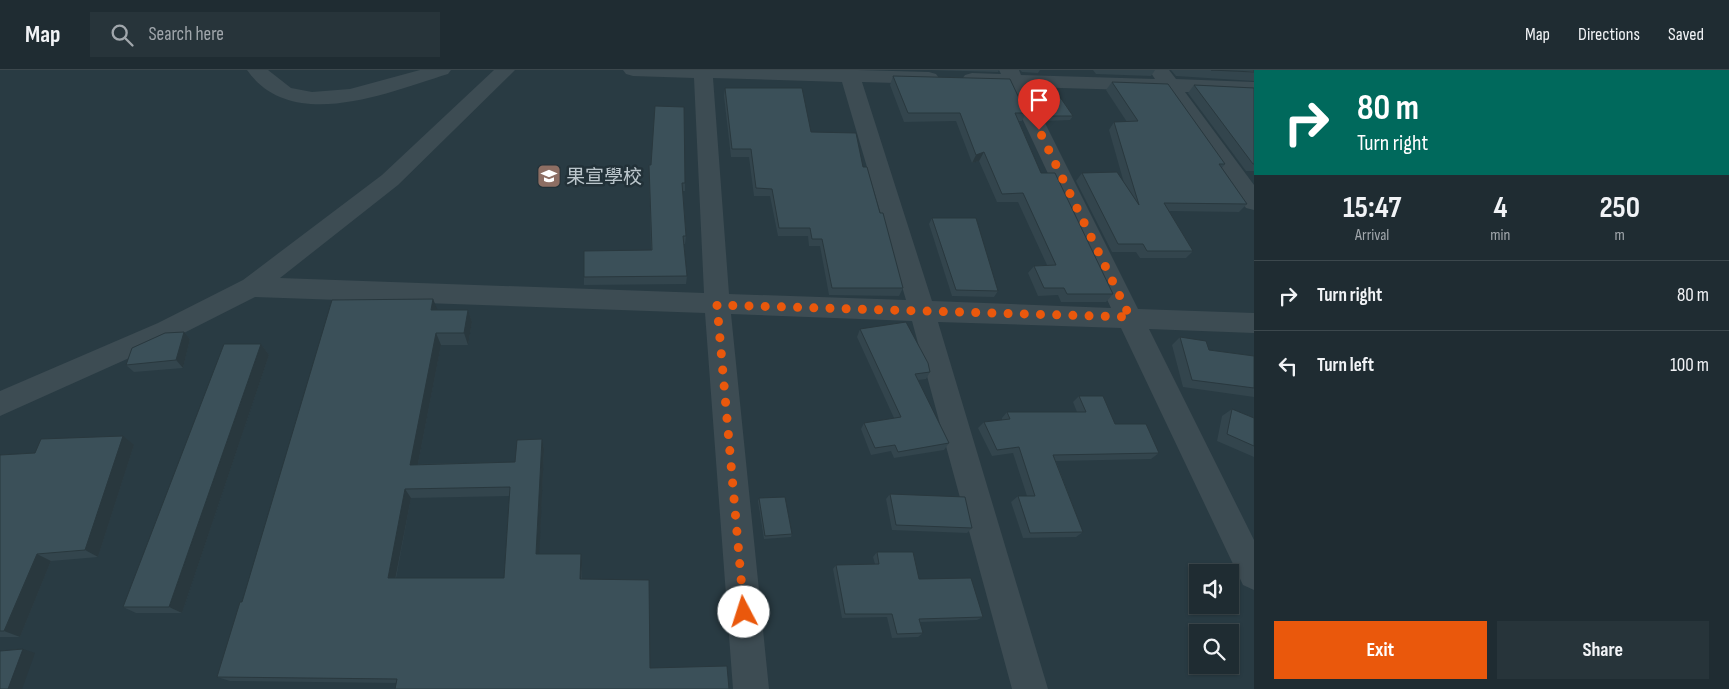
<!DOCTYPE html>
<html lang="en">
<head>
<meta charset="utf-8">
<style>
  :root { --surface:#1f2c32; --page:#27343a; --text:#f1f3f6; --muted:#a1a7ac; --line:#3c484d; --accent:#ea580c }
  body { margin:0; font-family:"Sofia Sans Condensed","Noto Sans SC",sans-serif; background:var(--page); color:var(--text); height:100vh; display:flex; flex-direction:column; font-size:19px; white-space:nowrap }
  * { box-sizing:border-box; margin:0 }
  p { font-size:16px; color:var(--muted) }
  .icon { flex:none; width:28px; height:28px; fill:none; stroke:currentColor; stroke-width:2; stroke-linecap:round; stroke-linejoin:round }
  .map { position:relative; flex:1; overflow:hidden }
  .details { display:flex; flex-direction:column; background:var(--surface); width:475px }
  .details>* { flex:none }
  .banner { background:#00695c; color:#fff; overflow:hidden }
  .tools { position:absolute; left:1189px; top:494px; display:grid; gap:10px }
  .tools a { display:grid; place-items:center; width:50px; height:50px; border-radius:0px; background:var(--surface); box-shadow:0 1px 4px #0004,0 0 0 1px var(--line); font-size:25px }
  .pin { position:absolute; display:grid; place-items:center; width:42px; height:42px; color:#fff; margin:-51px -21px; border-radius:50% 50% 50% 0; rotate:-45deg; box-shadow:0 0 5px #0007 }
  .pin .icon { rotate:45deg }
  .me { position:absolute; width:55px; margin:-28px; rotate:355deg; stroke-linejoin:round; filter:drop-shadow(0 0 4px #0008) }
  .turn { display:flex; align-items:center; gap:18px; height:105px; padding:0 20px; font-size:22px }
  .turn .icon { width:65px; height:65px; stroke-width:2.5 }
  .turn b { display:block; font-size:35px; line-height:42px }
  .eta { display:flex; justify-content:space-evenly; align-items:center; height:85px; text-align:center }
  .eta b { font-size:30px; font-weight:700; line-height:35px }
  .cta { display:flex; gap:10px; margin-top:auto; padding:10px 20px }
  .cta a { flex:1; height:58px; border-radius:0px; background:var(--accent); color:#fff; font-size:20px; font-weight:700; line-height:58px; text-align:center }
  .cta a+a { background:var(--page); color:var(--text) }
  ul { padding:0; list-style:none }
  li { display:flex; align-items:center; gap:15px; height:70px; padding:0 20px; border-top:1px solid var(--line) }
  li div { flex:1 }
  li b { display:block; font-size:19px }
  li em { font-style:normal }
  header { display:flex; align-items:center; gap:30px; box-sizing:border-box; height:70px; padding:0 25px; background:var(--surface); border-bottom:1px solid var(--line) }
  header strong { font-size:24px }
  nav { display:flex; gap:28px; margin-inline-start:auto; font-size:18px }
  .search { width:350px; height:45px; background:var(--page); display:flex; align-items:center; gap:12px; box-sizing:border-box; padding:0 18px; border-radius:0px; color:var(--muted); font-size:19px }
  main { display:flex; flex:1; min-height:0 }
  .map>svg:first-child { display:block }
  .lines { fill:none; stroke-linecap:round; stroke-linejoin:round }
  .minor { fill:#3d4c53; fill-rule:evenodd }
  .wall { fill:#33454d; fill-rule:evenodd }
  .shaded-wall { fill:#29383e }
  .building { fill:#3b5059; stroke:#29383e; fill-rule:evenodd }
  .route { stroke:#ea580c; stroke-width:9; stroke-dasharray:0 16.2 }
  .labels { text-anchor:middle; stroke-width:5; stroke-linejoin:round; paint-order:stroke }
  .poi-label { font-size:19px; fill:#bbc6cc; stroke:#223138; text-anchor:start }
</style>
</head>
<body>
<header>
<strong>Map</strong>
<div class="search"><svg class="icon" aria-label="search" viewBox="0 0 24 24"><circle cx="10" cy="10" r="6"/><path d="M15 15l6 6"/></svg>Search here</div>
<nav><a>Map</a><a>Directions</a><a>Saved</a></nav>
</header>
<main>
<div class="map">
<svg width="1254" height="619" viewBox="0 0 1254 619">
  <rect width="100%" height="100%" fill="#293b43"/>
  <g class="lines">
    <!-- minor -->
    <g class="minor">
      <path d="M247 0H268L291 18 312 22 350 19 420 0H451L448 4C389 22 292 64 247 0Z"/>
      <path d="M494 0H515L398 115 280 208 704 223 694 8 633 6 626 4 623 0H858L929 2 936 4 939 8 936 12 929 14 862 12 932 231 1111 238 1007 16 965 13 962 9 965 5 972 3 1001 4 999 0H1019L1021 5 1155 9 1151 3 1153 0H1169L1176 9 1254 12V24L1185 22 1254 115V140L1246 138 1164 21 1027 17 1138 239 1254 243V263L1149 259 1254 470V520L1243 515 1121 258 938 252 1048 619H1012L912 251 731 244 769 619H733L705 243 255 227 176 267 0 346V321L158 253 243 210 382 105ZM713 8 842 12 906 230 729 224Z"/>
    </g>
  </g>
  <!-- wall -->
  <g class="wall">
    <path d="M927 0H999L998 2Z"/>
    <path d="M1020 0H1040L1038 3 1022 2Z"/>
    <path d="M1093 0H1155L1151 6 1096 4Z"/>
    <path d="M1171 0H1254V11L1176 6Z"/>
    <path d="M893 6 1026 43 1022 51H1019L1041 103 1113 224 1106 232H1061L1058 225 1038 226 1028 203 1034 196 1047 195 1018 132H997L979 91 972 93 956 51 904 52 890 15Z"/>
    <path d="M1112 12 1225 94 1222 98 1247 134 1239 142 1169 141 1193 181 1186 188H1140L1136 182H1112L1076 111 1082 103 1124 113 1109 60 1114 52H1127L1106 20Z"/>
    <path d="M1033 13 1073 46 1070 50 1046 51 1030 18Z"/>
    <path d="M1194 15 1254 18V101H1246L1188 23Z"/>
    <path d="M725 18 811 62 863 97 880 143 903 218 899 226 829 225 820 176H809L808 166H778L770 126H754L749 87H731L724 26Z"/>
    <path d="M649 95 685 113V121H683L686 166 685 174H684L687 206 686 214 584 215V207L651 180Z"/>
    <path d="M932 148 998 221 994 227 952 226 929 154Z"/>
    <path d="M433 229 437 240H468L472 252 468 275H441L418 394 515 392 542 369 544 379 539 484H581L582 492V509L396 613 230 611 217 607 242 532ZM510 426 504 508H396L411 428Z"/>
    <path d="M860 259 930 302 926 309 918 310 949 373 944 380 894 388 891 381 871 385 861 359 864 353 894 348 857 267Z"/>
    <path d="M184 262 190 269 183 298 134 302 126 295Z"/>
    <path d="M1180 267 1209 280 1254 286V327L1183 317 1172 275Z"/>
    <path d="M261 274 269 285 182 543H136L123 537Z"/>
    <path d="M1079 326 1115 354 1159 383 1151 389 1056 391 1083 462 1076 467 1023 468 1011 432 1018 426H1027L1013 383 992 386 978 358 984 352 1002 350V348L1007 342H1077L1073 332Z"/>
    <path d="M1232 339 1254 348V387L1217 371 1222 346Z"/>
    <path d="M134 375 98 487 51 491 20 567H0V385L35 383Z"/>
    <path d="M890 424 972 458 967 463 892 460 886 429Z"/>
    <path d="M759 428 792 464 791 467 764 469 758 431Z"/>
    <path d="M877 482 919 509 983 547 977 550 920 552 923 563 918 567 892 568 887 547 842 548 833 499 836 495 875 494 873 487Z"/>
  </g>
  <!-- shaded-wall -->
  <g class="shaded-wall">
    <path d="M984 82 979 91 972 93 976 85Z"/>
    <path d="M433 229 438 241 431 240Z"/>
    <path d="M468 240 472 252 468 275 464 263Z"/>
    <path d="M184 262 190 269 183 298 176 290Z"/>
    <path d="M436 263 441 275 416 404 410 395Z"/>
    <path d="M261 274 269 285 182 543 169 537Z"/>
    <path d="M123 366 134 375 98 487 85 480Z"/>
    <path d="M542 369 544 379 539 492 536 484Z"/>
    <path d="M405 419 411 428 394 515 388 508Z"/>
    <path d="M37 484 51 491 20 567 4 561Z"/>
    <path d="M581 484 582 492 581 516 580 509Z"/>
    <path d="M23 579 35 583 22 619H8Z"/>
  </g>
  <!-- building -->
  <g class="building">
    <path d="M1211 0H1254V2Z"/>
    <path d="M893 6 1010 9 1026 43H1015L1041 103H1055L1113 224H1067L1064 218H1044L1034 196 1056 195 1023 123 1002 124 984 82 976 85 960 43H908Z"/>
    <path d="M1112 12 1168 14 1225 94H1219L1247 134 1164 133 1193 181H1147L1143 174H1118L1082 103 1117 102 1139 135 1114 52 1138 51Z"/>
    <path d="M1033 13 1051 14 1073 46H1049Z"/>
    <path d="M1194 15 1254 18V94H1253Z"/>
    <path d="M725 18H802L811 62 856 63 863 97H867L880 143H883L903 218H832L822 169H812L810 158H779L772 119 756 118 751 79H732Z"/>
    <path d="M655 36 684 37 685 113H682L686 166H683L687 206 584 207V181L652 180 649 95H651Z"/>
    <path d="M932 148H976L998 221 956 220Z"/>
    <path d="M433 229 431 240H468L464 263H436L410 395 515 392 517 370 542 369 536 484H581L580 509 649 510 650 598 727 596 729 619H395L397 609 217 607 240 532H242L332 230ZM510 417 504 508H388L405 419Z"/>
    <path d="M906 252 928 293 930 302 915 304 949 373 898 382 895 375 875 378 864 353 901 347 860 259Z"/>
    <path d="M184 262 176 290 126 295 132 278 165 263Z"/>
    <path d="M1180 267 1206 271 1209 280 1254 286V318L1192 310Z"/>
    <path d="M224 274H261L169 537H123Z"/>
    <path d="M1079 326H1103L1115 354H1146L1159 383 1053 385 1083 462 1030 463 1018 426H1035L1019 377 997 380 984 352 1010 349 1007 342H1086Z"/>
    <path d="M1232 339 1254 348V376L1227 364Z"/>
    <path d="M123 366 85 480 37 484 4 561H0V385L35 383 41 369Z"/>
    <path d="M890 424 965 427 972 458 896 455Z"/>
    <path d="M785 427 792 464 765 466 759 428Z"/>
    <path d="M877 482H913L919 509 971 508 983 547 919 549 923 563 897 564 892 544H845L836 495 879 494Z"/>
    <path d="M23 579 8 619H0V581Z"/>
  </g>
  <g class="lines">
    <!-- route -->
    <path class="route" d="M744 542 717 235 1130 247 1039 60"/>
  </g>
  <!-- icons -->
  <defs>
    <g id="school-square" transform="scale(1.25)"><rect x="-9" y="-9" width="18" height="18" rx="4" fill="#8d6e63" stroke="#223138"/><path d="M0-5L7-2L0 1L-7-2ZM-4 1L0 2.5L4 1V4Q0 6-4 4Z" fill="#fff"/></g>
  </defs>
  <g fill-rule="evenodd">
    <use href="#school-square" x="549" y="106"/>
  </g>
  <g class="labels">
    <!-- poi labels -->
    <g class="poi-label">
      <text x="566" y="113">果宣學校</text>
    </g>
  </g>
</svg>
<div class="tools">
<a><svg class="icon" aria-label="sound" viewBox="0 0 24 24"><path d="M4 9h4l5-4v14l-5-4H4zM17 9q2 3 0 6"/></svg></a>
<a><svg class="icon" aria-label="search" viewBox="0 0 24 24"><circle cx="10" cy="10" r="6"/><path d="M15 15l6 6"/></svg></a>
</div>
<div class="pin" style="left:1039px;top:60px;background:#d93025"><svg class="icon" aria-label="arrive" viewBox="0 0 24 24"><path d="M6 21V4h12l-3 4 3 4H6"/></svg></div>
<svg class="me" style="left:744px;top:542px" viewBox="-20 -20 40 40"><circle r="19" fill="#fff"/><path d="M0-13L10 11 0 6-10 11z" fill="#ea580c"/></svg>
</div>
<section class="details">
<div class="banner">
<div class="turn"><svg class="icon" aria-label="right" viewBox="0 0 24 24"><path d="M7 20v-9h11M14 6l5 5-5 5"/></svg><div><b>80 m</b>Turn right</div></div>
</div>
<div class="eta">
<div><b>15:47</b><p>Arrival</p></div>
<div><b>4</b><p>min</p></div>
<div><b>250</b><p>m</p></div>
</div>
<ul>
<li><svg class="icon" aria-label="right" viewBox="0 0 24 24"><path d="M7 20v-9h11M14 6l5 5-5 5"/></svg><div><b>Turn right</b></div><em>80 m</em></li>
<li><svg class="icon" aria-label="left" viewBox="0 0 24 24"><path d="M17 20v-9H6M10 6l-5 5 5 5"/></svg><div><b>Turn left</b></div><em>100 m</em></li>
</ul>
<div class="cta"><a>Exit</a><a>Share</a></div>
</section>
</main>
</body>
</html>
